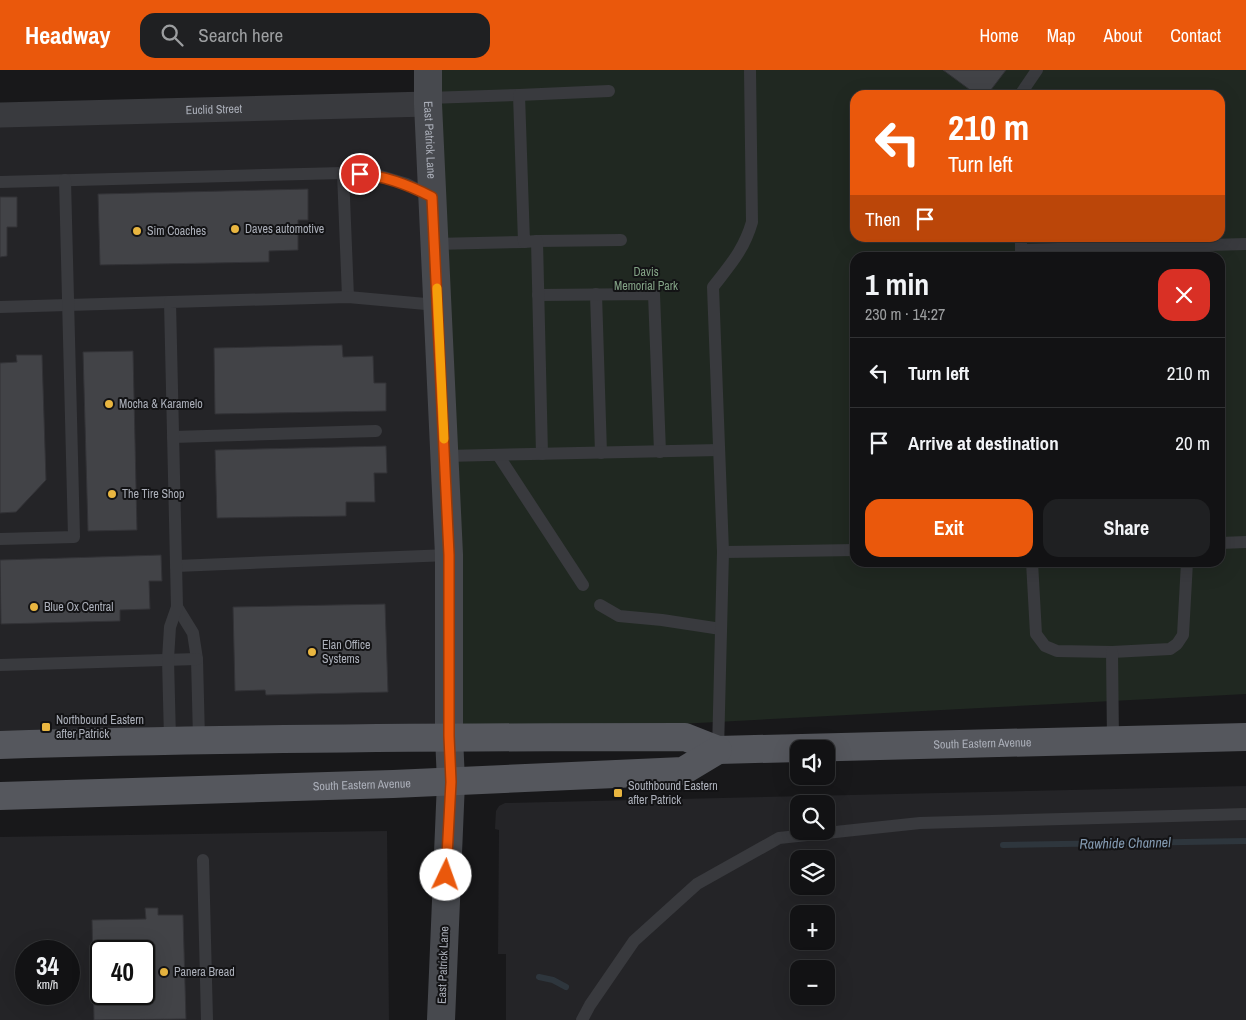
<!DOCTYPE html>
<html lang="en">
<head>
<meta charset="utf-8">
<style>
  :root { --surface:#121214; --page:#1f2022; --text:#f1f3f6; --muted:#9c9ea0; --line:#313234; --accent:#ea580c }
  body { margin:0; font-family:"Archivo Narrow",sans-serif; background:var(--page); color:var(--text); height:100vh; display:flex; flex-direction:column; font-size:19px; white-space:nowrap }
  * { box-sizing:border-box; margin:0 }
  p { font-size:16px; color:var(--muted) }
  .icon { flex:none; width:28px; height:28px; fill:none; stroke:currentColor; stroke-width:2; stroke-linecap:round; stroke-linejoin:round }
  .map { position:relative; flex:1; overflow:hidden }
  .side { position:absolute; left:850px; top:182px; width:375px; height:315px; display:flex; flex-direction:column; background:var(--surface); border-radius:15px; box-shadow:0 5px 20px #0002,0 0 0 1px var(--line) }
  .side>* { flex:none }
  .guide { position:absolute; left:850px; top:20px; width:375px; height:152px; border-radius:15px; box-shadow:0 5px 20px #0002,0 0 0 1px var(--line); background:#ea580c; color:#fff; overflow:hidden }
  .controls { position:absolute; left:790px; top:670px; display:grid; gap:10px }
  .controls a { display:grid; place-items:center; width:45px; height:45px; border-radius:10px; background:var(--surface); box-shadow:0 5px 20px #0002,0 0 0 1px var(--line); font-size:25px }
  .speed { position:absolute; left:15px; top:870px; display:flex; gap:10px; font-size:25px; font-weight:700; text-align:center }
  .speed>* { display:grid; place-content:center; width:65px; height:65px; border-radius:50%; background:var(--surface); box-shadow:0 5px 20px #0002,0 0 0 1px var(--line); line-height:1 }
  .speed small { font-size:12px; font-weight:400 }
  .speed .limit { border:2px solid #111; border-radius:8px; background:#fff; color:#111 }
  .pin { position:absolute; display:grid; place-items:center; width:42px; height:42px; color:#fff; margin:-21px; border:2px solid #fff; border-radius:50%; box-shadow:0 1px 5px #0007 }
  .me { position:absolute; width:55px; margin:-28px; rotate:3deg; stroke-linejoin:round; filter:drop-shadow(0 0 4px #0008) }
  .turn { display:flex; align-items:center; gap:18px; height:105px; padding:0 15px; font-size:22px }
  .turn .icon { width:65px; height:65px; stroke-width:2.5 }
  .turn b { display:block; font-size:35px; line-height:42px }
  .then { display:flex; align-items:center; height:48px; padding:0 15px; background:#0003; gap:10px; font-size:19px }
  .round { display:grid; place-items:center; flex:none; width:52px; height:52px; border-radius:15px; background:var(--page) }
  .head { display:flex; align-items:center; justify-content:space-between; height:85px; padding:0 15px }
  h1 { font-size:30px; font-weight:700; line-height:38px }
  .action { display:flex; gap:10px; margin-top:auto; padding:10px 15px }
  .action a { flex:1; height:58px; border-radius:15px; background:var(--accent); color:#fff; font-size:20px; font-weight:700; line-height:58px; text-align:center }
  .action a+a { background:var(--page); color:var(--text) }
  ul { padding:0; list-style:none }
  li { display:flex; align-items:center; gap:15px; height:70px; padding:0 15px; border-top:1px solid var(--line) }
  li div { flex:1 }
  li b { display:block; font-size:19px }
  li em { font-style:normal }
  header { display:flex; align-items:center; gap:30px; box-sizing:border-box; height:70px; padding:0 25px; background:var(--accent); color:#fff }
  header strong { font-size:24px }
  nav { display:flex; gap:28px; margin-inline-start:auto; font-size:18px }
  .search { width:350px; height:45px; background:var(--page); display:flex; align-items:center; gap:12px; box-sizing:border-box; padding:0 18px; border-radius:15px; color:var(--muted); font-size:19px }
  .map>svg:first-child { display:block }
  .built { fill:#242427; fill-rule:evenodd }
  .green { fill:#202821; fill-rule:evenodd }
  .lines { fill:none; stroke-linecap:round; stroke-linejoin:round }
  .stream { stroke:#2e363d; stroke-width:6 }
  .building { fill:#424347; stroke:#323236; fill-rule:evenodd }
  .lane { stroke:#393a3e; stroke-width:12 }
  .street { stroke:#393a3e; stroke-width:25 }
  .secondary { stroke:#47494e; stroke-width:28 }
  .primary { stroke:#55575d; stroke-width:28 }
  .route-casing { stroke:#983908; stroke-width:12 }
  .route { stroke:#ea580c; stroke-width:9 }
  .slow { stroke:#f59e0b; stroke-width:9 }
  .poi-dot { fill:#e9b640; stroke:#131315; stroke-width:2 }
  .labels { text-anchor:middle; stroke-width:4; stroke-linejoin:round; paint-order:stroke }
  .street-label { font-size:12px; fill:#abafb9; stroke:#131315 }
  .poi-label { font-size:12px; fill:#abafb9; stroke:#131315; text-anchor:start }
  .park-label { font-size:12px; fill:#83a386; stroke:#131315 }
  .water-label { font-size:14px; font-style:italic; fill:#849bb2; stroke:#131315 }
</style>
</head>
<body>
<header>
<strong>Headway</strong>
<div class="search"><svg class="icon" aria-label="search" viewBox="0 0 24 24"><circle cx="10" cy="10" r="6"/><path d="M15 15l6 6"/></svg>Search here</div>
<nav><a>Home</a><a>Map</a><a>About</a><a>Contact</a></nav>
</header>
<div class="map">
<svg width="1246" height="950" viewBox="0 0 1246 950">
  <rect width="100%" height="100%" fill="#18181a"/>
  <!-- built -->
  <g class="built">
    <path d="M428 34 449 666 0 675V45Z"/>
    <path d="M1246 716V950H506V884H498L499 760 495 759 496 741 499 736 505 733ZM799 734H826V761H799ZM799 789H826V816H799ZM799 844H826V871H799ZM799 899H826V926H799Z"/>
    <path d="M387 761 389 950H0V767ZM26 881H69V924H26ZM101 881H144V924H101Z"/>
  </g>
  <!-- green -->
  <path class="green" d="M428 0H1246V624L449 666ZM855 25H1220V168H855ZM855 188H1220V492H855Z"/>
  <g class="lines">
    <!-- stream -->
    <g class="stream">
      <path d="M1003 775 1246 771"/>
      <path d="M539 907 553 910 566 917"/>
    </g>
  </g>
  <!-- building -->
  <g class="building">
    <path d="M943 0H1006L987 25H977Z"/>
    <path d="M308 119V150H298V180L269 181V192L100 195 98 124Z"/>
    <path d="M0 127H17V157H7V186L0 187Z"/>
    <path d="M342 275 343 287 373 286 374 313H386V341L215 344 214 278Z"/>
    <path d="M133 281 137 460 88 461 83 282Z"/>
    <path d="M16 285H42L46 410 16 442 0 443V293L17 292Z"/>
    <path d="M386 376 387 403H374L375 432H346V446L217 448 215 380Z"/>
    <path d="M161 485 162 511H149L150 539 120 540V551L1 554 0 490Z"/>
    <path d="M385 534 388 622 266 625 265 620 235 621 233 537Z"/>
    <path d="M145 838H158V845H183L186 949 94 950 92 850 146 849ZM101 881H144V924H101Z"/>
  </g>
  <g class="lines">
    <!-- lane -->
    <g class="lane">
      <path d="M1020 25 1037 0"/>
      <path d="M428 28 519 25"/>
      <path d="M0 112 343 103"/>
      <path d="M1021 168V188"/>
      <path d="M537 171 621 170"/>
      <path d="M434 174 524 172"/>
      <path d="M1021 180 1246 174"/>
      <path d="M596 224 601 383"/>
      <path d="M538 225 654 224 660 382"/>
      <path d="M348 227 343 103 377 105 407 114 432 127"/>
      <path d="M0 237 170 232"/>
      <path d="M173 367 376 361"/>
      <path d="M542 384 537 171 524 172 519 25 609 21"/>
      <path d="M498 385 583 515"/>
      <path d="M445 386 719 380"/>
      <path d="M0 469 74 467 65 110"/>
      <path d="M1220 473 1246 472"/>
      <path d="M723 482 855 480"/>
      <path d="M1032 492 1036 564 1045 576 1057 581 1112 582 1170 579 1177 574 1183 565 1187 492"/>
      <path d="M176 496 449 485"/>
      <path d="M600 535 619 546 662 550 721 559"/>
      <path d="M177 537 193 563 197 589 199 669"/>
      <path d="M1112 582 1113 671"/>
      <path d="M0 595 197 589"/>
      <path d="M170 669 168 589 170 557 177 537 170 232 348 227 437 235"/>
      <path d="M718 680 723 482 713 217C730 195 744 180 752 152L750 0"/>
      <path d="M203 790 207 950"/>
      <path d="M582 950 590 935 634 871 697 814 779 768 920 753 1246 744"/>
    </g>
    <!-- street -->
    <path class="street" id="s1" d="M0 45 428 34"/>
    <!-- secondary -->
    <path class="secondary" id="s2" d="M428 0V34L449 485V666L451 712 441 950"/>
    <!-- primary -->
    <g class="primary">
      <path id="s3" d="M0 675C229 668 456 667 685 667L718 680 1246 667"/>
      <path id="s4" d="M0 726 393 714 683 701 718 680"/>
    </g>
  </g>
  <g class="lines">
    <!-- route casing -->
    <g class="route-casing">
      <path id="route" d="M360 104C386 106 409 115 432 127L449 485V666L451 712 446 805"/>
    </g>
    <!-- route -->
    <use href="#route" class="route"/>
    <!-- slow -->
    <path class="slow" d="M437 218 444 369"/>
  </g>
  <!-- markers -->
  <g class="poi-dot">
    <circle cx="235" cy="159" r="5"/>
    <circle cx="137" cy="161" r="5"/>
    <circle cx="109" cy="334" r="5"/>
    <circle cx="112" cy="424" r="5"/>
    <circle cx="34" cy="537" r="5"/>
    <circle cx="312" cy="582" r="5"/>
    <rect x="41" y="652" width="10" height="10" rx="2.5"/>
    <rect x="613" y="718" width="10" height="10" rx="2.5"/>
    <circle cx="164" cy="902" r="5"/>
  </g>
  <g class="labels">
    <!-- street labels -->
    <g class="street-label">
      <text dy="4" stroke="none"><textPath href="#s1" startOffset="214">Euclid Street</textPath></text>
      <text dy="4" stroke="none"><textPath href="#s2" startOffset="70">East Patrick Lane</textPath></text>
      <text dy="4" stroke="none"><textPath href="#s3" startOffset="985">South Eastern Avenue</textPath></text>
      <text dy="4" stroke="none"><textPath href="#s4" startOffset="362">South Eastern Avenue</textPath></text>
      <text transform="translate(443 895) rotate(-88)" y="4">East Patrick Lane</text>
    </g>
    <!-- poi labels -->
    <g class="poi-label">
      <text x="245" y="163">Daves automotive</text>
      <text x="147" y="165">Sim Coaches</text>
      <text x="119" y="338">Mocha &amp; Karamelo</text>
      <text x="122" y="428">The Tire Shop</text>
      <text x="44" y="541">Blue Ox Central</text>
      <text x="322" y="579">Elan Office<tspan x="322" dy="14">Systems</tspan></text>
      <text x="56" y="654">Northbound Eastern<tspan x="56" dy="14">after Patrick</tspan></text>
      <text x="628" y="720">Southbound Eastern<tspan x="628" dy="14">after Patrick</tspan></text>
      <text x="174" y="906">Panera Bread</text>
    </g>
    <!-- park labels -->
    <g class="park-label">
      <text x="646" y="206">Davis<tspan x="646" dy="14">Memorial Park</tspan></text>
    </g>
    <!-- water labels -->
    <g class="water-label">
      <text transform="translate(1125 773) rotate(-1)" y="5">Rawhide Channel</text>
    </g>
  </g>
</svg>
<div class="controls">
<a><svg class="icon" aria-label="sound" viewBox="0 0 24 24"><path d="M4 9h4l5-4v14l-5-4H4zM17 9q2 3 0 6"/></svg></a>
<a><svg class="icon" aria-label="search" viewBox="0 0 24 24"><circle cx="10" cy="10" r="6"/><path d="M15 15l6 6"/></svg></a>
<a><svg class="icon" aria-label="layers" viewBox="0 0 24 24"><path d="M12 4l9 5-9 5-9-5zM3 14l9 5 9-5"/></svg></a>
<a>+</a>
<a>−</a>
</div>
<div class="speed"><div>34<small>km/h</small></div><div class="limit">40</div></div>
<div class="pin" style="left:360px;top:104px;background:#d93025"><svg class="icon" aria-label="arrive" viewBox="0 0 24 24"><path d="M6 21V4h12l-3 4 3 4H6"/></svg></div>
<svg class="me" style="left:446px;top:805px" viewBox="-20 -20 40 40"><circle r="19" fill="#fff"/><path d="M0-13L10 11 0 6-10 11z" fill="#ea580c"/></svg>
<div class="guide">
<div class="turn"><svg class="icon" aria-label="left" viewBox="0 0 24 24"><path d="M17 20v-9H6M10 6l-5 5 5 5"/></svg><div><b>210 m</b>Turn left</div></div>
<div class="then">Then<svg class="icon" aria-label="arrive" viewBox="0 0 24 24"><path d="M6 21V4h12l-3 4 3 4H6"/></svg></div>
</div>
<section class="side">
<div class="head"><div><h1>1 min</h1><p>230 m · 14:27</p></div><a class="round" style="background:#d93025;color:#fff"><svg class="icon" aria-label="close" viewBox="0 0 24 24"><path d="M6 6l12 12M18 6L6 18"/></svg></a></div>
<ul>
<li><svg class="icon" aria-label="left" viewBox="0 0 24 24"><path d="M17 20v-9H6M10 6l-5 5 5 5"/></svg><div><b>Turn left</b></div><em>210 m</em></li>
<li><svg class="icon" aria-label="arrive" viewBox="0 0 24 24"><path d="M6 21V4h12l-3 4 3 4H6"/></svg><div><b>Arrive at destination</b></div><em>20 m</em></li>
</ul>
<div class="action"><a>Exit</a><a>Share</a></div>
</section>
</div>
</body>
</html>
